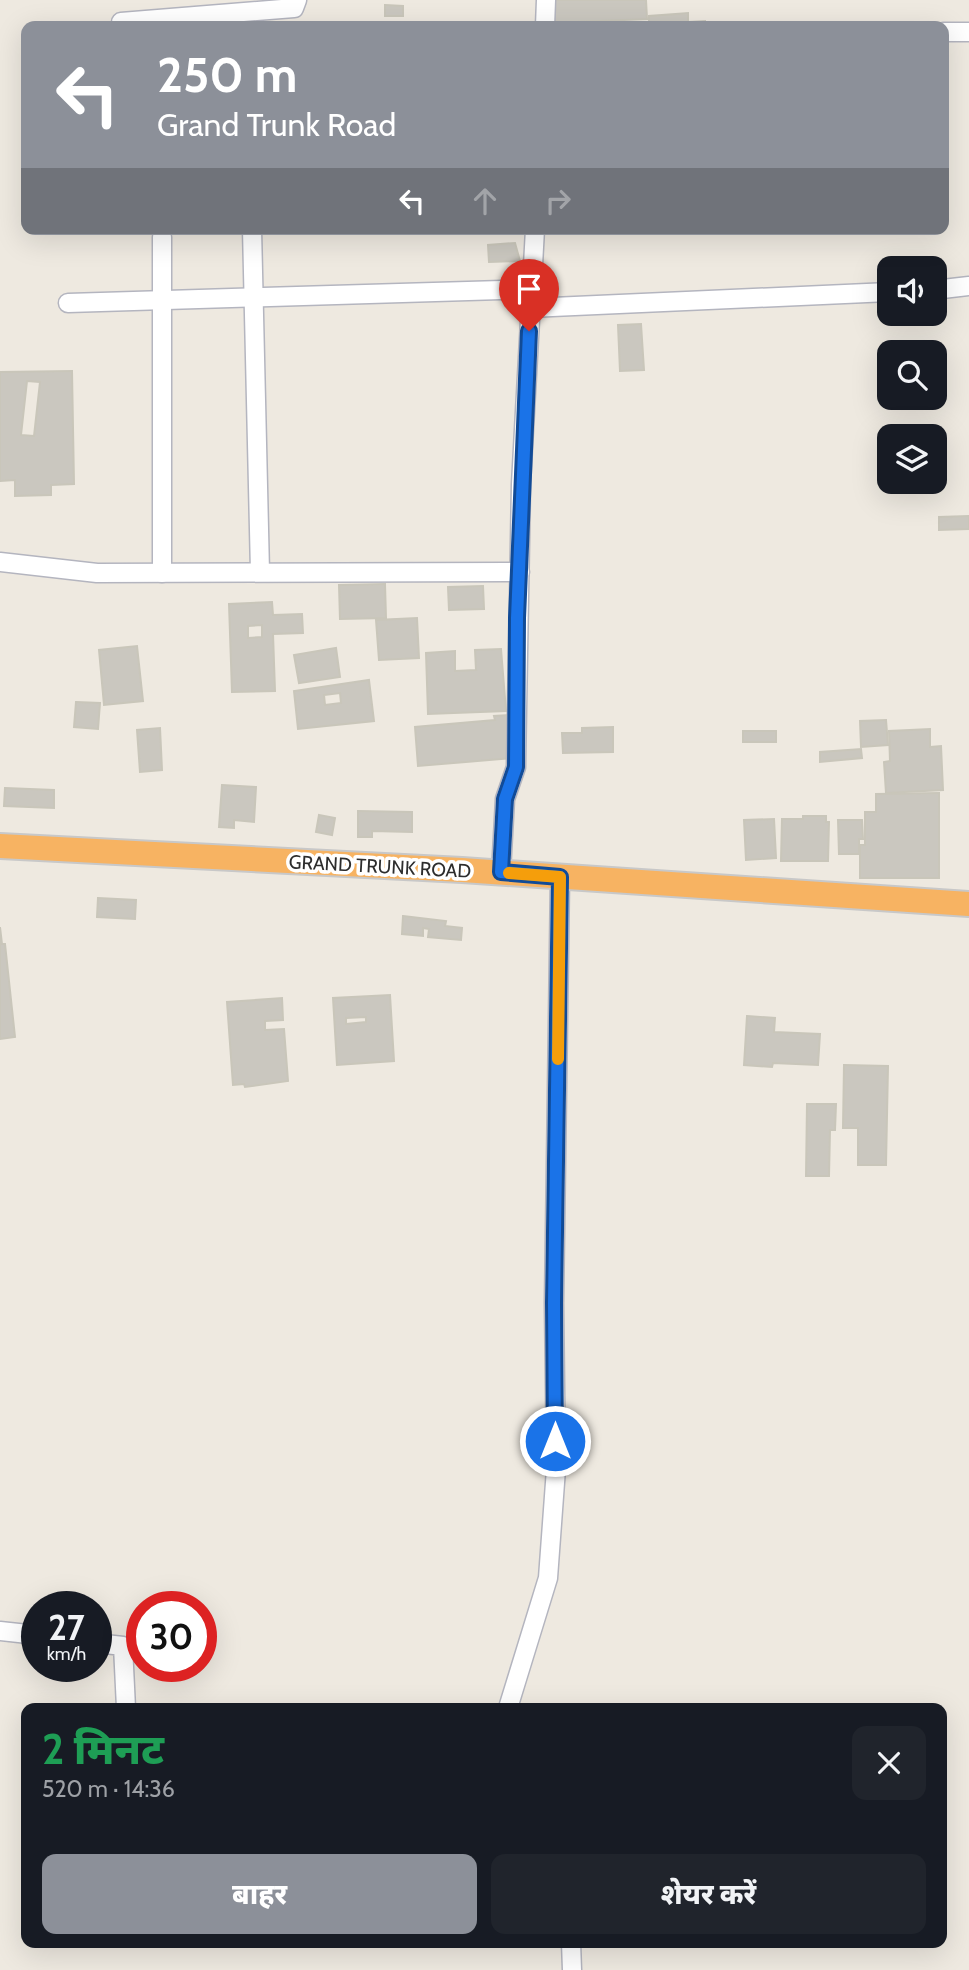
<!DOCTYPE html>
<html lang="hi">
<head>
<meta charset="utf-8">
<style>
  :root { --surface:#171b24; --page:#20242c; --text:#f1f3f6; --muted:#9ea1a6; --accent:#8c9099 }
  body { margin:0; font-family:Cabin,"Noto Sans Devanagari",sans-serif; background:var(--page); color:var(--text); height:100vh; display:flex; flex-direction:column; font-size:26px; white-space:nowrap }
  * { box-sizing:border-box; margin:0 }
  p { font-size:23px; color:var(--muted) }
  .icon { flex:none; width:38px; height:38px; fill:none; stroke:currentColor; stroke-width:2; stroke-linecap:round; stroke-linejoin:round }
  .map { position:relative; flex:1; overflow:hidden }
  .side { position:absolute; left:21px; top:1703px; width:926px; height:245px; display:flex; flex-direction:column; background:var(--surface); border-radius:14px; box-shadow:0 7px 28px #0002 }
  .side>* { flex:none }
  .guide { position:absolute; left:21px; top:21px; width:928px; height:214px; border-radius:14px; box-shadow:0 7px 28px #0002; background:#8c9099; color:#fff; overflow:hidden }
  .buttons { position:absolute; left:877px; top:256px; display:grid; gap:14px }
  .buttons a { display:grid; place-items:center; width:70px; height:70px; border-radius:14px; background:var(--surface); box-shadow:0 7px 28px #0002; font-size:35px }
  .speed { position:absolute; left:21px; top:1591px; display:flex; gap:14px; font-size:35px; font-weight:700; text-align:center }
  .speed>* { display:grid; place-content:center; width:91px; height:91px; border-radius:50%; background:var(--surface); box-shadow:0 7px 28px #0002; line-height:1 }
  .speed small { font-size:18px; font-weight:400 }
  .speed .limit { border:10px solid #d22; background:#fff; color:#111 }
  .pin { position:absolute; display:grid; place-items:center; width:60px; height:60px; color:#fff; margin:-72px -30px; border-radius:50% 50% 50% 0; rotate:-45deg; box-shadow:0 0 7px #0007 }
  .pin .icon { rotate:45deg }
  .me { position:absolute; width:77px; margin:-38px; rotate:0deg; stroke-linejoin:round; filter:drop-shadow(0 0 5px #0008) }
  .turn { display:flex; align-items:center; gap:24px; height:147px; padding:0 21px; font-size:32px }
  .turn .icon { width:91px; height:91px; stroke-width:2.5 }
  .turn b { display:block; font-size:49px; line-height:60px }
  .lanes { display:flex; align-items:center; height:66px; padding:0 21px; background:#0003; justify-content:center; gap:35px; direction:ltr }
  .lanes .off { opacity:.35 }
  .round { display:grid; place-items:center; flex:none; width:74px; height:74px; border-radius:14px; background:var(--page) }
  .summary { display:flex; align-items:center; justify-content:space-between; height:119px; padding:0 21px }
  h1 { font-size:42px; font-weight:800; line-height:52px; color:#1e9e55 }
  .button { display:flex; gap:14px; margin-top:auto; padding:14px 21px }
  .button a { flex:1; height:80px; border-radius:14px; background:var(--accent); color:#fff; font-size:28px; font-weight:800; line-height:80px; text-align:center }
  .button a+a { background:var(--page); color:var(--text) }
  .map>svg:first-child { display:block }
  .building { fill:#cac7bf; stroke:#c9c6ba; stroke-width:2; fill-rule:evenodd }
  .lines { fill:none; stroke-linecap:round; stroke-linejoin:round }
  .minor-casing { stroke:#b4b5bf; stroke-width:21 }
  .highway-casing { stroke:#c8c8c8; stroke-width:28 }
  .minor { stroke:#fff; stroke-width:18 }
  .highway { stroke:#f7b362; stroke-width:24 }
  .route-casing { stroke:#114b97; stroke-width:18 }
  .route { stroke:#1a73e8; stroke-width:12 }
  .slow { stroke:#f59e0b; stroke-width:12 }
  .labels { text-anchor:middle; stroke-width:7; stroke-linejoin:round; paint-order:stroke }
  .street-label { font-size:19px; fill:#2d2d2d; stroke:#fff }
</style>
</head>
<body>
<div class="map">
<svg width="969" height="1970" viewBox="0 0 969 1970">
  <rect width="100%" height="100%" fill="#eee9e0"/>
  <!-- building -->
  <g class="building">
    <path d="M553 0H646L647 19 554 23Z"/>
    <path d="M385 5 403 6V16H385Z"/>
    <path d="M688 13V22L705 21V26H649V16Z"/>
    <path d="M515 243 520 261 489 262 488 245Z"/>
    <path d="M641 324 644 370 620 371 618 325Z"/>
    <path d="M72 371 74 484 51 485V495L15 496V480L0 481V372ZM27 381 40 382 34 436 21 435Z"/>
    <path d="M969 516V529L939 530V517Z"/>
    <path d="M385 584 386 618 340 619 339 585Z"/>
    <path d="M483 586 484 609 449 610 448 587Z"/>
    <path d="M272 602 273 615 302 614 303 633 273 634 275 691 232 692 229 604ZM262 625V637L248 638V626Z"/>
    <path d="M417 618 419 658 379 660 376 620Z"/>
    <path d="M137 646 143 701 104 705 99 650Z"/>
    <path d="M336 648 340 677 299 683 294 655Z"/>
    <path d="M501 649 506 711 428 714 426 653 455 651V671L476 670 475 650Z"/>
    <path d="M369 680 374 721 298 729 294 691ZM340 693 341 703 325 705 324 695Z"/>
    <path d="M76 702 100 703 98 729 74 727Z"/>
    <path d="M511 715 514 758 418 766 415 727 495 720 494 716Z"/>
    <path d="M886 720 888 745 861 747 860 721Z"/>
    <path d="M613 727V752L563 753 562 733H582V728Z"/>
    <path d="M160 728 162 770 140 772 137 730Z"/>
    <path d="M930 729V747L941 746 943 790 886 793 884 762 890 761 889 731Z"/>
    <rect x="743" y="731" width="33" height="11"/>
    <path d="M861 749 862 758 820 762V752Z"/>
    <path d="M222 785 256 787 254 822 234 820V828L219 827Z"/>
    <path d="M5 788 54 790V808L4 806Z"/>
    <path d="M939 793V878H860V845H865V812H876V794Z"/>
    <path d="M358 811 412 812V832L372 831V837H358Z"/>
    <path d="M319 815 335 818 332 835 316 832Z"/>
    <path d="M803 816H826V822H829L828 861H781L782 819H803Z"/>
    <path d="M774 819 776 858 746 860 744 820Z"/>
    <path d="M838 820H862L863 839H859V854H839Z"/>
    <path d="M98 898 136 900 135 919 97 917Z"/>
    <path d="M403 916 446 921 445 926 462 928 461 940 428 937 429 929 423 928V936L402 934Z"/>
    <path d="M0 927 2 944H5L15 1037 0 1039Z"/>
    <path d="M390 995 394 1061 337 1065 333 998ZM366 1017V1022L346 1024V1018Z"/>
    <path d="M282 998 283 1020 265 1021V1030L284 1029 288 1081 245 1087 244 1084 233 1085 227 1002Z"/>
    <path d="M747 1016 775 1018 774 1032 820 1034 818 1065 773 1063 772 1067 744 1065Z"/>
    <path d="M844 1065 888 1066 886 1165H858V1128H843Z"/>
    <path d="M807 1104H836L835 1130H830L829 1176H806Z"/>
  </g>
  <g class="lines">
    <!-- minor casing -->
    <g class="minor-casing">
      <g id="minor">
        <path d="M121 26V22L294 8 297 0"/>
        <path d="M545 26 546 0"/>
        <path d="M943 32H969"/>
        <path d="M252 229 260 572"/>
        <path d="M934 290 969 286"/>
        <path d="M68 303 531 289"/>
        <path d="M530 308 889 292"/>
        <path d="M0 562 97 573 520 572"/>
        <path d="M162 573V237"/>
        <path d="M501 872 505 799 516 767 521 484 535 229"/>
        <path d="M0 1631 37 1635"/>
        <path d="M96 1643 123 1646 126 1708"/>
        <path d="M508 1708 548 1578 556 1469 554 1303 560 877"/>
        <path d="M571 1942 572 1970"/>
      </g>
    </g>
    <!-- highway casing -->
    <g class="highway-casing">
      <path id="highway" d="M0 846 462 870 969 904"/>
    </g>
    <!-- minor -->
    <use href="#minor" class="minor"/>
    <!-- highway -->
    <use href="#highway" class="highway"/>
  </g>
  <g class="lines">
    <!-- route casing -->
    <g class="route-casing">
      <path id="route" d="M529 331 517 618 516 767 505 799 501 872 560 877 554 1303 555 1441"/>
    </g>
    <!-- route -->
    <use href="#route" class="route"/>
    <!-- slow -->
    <path class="slow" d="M509 873 560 877 558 1059"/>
  </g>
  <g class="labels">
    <!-- street labels -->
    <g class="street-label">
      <text transform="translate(380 866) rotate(3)" y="7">GRAND TRUNK ROAD</text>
    </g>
  </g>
</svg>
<div class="buttons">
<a><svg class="icon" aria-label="sound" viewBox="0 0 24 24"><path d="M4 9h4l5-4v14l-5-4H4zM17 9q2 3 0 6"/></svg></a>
<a><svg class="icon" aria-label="search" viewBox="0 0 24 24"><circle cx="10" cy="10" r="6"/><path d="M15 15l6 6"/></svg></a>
<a><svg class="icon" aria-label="layers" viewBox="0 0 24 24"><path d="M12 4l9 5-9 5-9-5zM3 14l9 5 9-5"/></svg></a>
</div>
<div class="speed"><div>27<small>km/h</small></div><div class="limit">30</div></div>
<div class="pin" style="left:529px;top:331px;background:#d93025"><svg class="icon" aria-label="arrive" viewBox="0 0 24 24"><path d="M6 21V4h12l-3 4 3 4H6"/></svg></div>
<svg class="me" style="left:555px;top:1441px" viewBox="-20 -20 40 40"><circle r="17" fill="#1a73e8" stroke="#fff" stroke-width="3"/><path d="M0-11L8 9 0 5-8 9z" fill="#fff"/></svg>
<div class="guide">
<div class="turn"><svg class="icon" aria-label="left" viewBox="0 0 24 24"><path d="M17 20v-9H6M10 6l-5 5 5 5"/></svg><div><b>250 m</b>Grand Trunk Road</div></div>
<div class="lanes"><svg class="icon" aria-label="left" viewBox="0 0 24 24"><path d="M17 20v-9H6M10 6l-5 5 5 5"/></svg><svg class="icon off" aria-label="ahead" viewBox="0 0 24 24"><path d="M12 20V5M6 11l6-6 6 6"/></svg><svg class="icon off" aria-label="right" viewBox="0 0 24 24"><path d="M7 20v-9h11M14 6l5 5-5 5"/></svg></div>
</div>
<section class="side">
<div class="summary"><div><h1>2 मिनट</h1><p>520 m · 14:36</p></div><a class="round"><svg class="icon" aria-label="close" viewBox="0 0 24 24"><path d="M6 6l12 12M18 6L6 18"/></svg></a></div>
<div class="button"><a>बाहर</a><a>शेयर करें</a></div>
</section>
</div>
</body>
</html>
